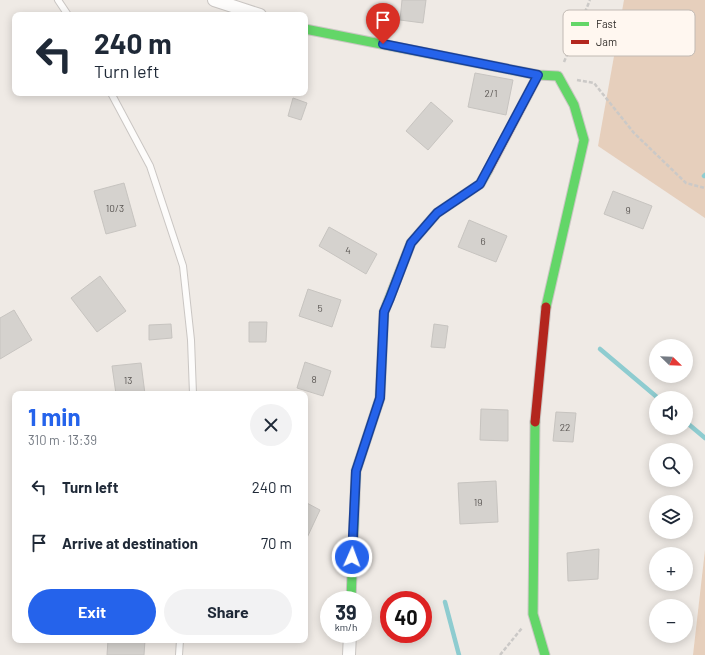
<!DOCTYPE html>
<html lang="en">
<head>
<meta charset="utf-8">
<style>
  :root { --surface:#fff; --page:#f2f2f3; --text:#1f2937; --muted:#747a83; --accent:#2563eb }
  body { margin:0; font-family:Barlow,sans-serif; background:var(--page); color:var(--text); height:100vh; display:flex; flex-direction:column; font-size:15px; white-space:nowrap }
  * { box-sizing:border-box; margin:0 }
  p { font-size:13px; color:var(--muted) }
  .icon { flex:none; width:22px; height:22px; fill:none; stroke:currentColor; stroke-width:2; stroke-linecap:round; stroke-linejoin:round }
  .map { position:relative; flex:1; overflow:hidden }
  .details { position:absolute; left:12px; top:391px; width:296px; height:252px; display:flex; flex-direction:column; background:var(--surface); border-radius:8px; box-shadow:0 2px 10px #0003 }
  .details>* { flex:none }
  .top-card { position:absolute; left:12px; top:12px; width:296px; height:84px; border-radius:8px; box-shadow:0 2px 10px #0003; background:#fff; color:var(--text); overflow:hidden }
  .needle { width:26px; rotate:113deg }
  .buttons { position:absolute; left:649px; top:339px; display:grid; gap:8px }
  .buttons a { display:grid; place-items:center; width:44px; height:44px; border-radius:50%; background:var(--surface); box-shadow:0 2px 10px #0003; font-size:20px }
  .speed { position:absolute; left:320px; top:591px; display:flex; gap:8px; font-size:20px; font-weight:700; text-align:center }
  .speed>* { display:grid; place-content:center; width:52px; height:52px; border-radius:50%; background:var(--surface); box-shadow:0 2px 10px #0003; line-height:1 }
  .speed small { font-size:10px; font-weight:400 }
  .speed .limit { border:6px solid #d22; background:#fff; color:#111 }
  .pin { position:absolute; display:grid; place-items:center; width:34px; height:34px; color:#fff; margin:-41px -17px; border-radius:50% 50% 50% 0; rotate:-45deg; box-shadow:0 0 4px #0007 }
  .pin .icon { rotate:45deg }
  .me { position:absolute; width:44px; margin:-22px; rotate:2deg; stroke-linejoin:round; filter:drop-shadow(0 0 3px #0008) }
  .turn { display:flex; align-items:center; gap:14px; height:84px; padding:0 16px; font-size:18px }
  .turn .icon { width:52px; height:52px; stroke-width:2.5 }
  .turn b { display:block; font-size:28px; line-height:34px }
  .round { display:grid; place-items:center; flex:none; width:42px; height:42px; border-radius:21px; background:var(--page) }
  .overview { display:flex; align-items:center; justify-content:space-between; height:68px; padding:0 16px }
  h1 { font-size:24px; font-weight:700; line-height:30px; color:var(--accent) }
  .action { display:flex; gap:8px; margin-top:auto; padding:8px 16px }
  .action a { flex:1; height:46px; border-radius:24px; background:var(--accent); color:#fff; font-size:16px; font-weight:700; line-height:46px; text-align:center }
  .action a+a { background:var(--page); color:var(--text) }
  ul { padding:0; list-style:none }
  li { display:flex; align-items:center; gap:12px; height:56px; padding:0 16px }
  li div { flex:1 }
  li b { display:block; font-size:15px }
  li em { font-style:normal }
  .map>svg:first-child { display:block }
  .green { fill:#e6cfbc }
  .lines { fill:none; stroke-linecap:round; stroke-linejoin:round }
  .stream { stroke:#8eccd0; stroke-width:4.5 }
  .building { fill:#d5d2ce; stroke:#c7c4c0 }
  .lane-casing { stroke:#cac6c3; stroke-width:8 }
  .street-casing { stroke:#cac6c3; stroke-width:14 }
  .fast-casing { stroke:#cac6c3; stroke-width:11 }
  .jam-casing { stroke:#cac6c3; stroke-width:11 }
  .path { stroke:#cbc9c7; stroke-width:2.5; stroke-dasharray:4 2; stroke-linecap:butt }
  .lane { stroke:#fdfcfb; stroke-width:6 }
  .street { stroke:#fdfcfb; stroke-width:12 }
  .fast { stroke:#63d668; stroke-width:9 }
  .jam { stroke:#b3261e; stroke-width:9 }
  .route-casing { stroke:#184099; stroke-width:10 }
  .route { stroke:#2563eb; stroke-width:7 }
  .labels { text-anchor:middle; stroke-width:3; stroke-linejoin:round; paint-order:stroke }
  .number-label { font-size:10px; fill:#5a5653 }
  .key { fill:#fff7f0; stroke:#c1bab4; stroke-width:1 }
  .key-label { font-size:11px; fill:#302c29 }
</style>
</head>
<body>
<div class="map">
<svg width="705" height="655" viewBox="0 0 705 655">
  <rect width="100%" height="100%" fill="#efeae5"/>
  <!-- green -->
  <g class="green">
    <path d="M624 0H705V218L598 146Z"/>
    <path d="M705 550V655H693Z"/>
  </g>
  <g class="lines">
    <!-- stream -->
    <g class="stream">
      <path d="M704 176 705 175"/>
      <path d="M600 349 658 398"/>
      <path d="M686 422 705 438"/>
      <path d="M445 602 459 655"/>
    </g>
  </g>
  <!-- building -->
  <g class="building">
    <path d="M402 0H426L423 23 400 20Z"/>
    <path d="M475 73 513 80 506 115 468 107Z"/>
    <path d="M293 98 307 103 301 120 288 116Z"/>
    <path d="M431 102 453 121 428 150 406 131Z"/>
    <path d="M124 183 136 226 106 234 94 191Z"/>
    <path d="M613 191 652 206 643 229 604 214Z"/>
    <path d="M469 220 507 236 496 262 458 247Z"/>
    <path d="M329 227 377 254 366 274 319 246Z"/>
    <path d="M100 276 126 311 97 332 71 298Z"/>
    <path d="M308 289 341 300 332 327 299 316Z"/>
    <path d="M14 310 32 340 0 359V318Z"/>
    <path d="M249 322H267L266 342H249Z"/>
    <path d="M171 324 172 338 149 340V325Z"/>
    <path d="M434 324 448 326 445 348 431 347Z"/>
    <path d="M305 362 331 371 323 396 297 388Z"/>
    <path d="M141 363 145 394H116L112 366Z"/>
    <path d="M481 409 508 410V441L480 440Z"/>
    <path d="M556 412 576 413 573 442 553 441Z"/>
    <path d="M496 481 498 522 460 524 458 483Z"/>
    <path d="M305 502 320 510 305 542Z"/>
    <path d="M599 549 598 579 568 581 567 553Z"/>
    <path d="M108 640H145L144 655H107Z"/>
  </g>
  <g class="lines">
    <!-- lane casing -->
    <g class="lane-casing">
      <g id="lane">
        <path d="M58 0 68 15"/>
        <path d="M111 93 150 166 183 266 191 340 193 394"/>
        <path d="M179 655 180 640"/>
      </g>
    </g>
    <!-- street casing -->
    <g class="street-casing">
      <g id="street">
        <path d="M214 0 260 15"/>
        <path d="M349 655 350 634"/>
      </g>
    </g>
    <!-- fast casing -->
    <g class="fast-casing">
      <g id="fast">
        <path d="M305 29 538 75 558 76 574 105 584 140 546 307"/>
        <path d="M535 422 533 614 545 655"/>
        <path d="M351 600 356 471 380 398 384 312 411 243 437 213 480 184 488 170"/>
      </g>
    </g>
    <!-- jam casing -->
    <g class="jam-casing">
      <g id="jam">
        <path d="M488 170 538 75"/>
        <path d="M535 422 546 307"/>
      </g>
    </g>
    <!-- path -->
    <g class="path">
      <path d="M564 62 590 0"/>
      <path d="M577 80 594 83 634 133 686 183 705 188"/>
      <path d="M500 655 522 628"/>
    </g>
    <!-- lane -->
    <use href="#lane" class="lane"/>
    <!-- street -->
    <use href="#street" class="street"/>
    <!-- fast -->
    <use href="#fast" class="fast"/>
    <!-- jam -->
    <use href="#jam" class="jam"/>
  </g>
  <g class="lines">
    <!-- route casing -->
    <g class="route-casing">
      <path id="route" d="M352 557 356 471 380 398 384 312 390 298 411 243 437 213 480 184 538 75 383 44"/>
    </g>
    <!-- route -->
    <use href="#route" class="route"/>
  </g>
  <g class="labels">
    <!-- number labels -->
    <g class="number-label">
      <text x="491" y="97">2/1</text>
      <text x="115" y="212">10/3</text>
      <text x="628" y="214">9</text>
      <text x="483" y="245">6</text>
      <text x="348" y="254">4</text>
      <text x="320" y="312">5</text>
      <text x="314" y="383">8</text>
      <text x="128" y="384">13</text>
      <text x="565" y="431">22</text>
      <text x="478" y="506">19</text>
    </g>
  </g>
  <!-- legend -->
  <rect x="563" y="10" width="132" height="46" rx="6" class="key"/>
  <rect x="571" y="22" width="18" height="4" fill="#63d668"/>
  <rect x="571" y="40" width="18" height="4" fill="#b3261e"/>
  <g class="key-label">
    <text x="596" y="28">Fast</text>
    <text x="596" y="46">Jam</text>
  </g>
</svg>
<div class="buttons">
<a><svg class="needle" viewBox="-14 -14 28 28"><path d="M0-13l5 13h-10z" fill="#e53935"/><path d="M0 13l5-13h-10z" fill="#747a83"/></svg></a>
<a><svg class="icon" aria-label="sound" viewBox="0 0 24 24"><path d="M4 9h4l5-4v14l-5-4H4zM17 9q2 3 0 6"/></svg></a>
<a><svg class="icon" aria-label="search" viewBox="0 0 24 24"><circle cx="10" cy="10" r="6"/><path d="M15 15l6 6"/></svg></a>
<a><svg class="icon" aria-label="layers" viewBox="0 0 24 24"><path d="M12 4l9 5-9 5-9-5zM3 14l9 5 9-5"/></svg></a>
<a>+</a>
<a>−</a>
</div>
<div class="speed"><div>39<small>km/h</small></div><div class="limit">40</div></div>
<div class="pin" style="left:383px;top:44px;background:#d93025"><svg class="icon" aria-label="arrive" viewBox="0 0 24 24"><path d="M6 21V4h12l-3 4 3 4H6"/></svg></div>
<svg class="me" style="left:352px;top:557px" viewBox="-20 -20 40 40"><circle r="17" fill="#2563eb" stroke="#fff" stroke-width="3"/><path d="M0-11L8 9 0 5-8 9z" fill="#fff"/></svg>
<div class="top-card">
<div class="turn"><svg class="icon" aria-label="left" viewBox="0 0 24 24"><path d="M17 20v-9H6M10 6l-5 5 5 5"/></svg><div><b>240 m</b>Turn left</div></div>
</div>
<section class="details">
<div class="overview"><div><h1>1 min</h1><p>310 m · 13:39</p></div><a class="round"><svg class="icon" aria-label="close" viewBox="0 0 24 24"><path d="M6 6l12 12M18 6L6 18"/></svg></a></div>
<ul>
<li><svg class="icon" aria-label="left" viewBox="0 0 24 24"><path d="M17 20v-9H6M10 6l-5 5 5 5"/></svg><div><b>Turn left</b></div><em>240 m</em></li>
<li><svg class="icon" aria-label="arrive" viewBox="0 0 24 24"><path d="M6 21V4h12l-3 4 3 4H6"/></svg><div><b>Arrive at destination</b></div><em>70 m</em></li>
</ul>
<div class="action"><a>Exit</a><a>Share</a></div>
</section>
</div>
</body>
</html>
